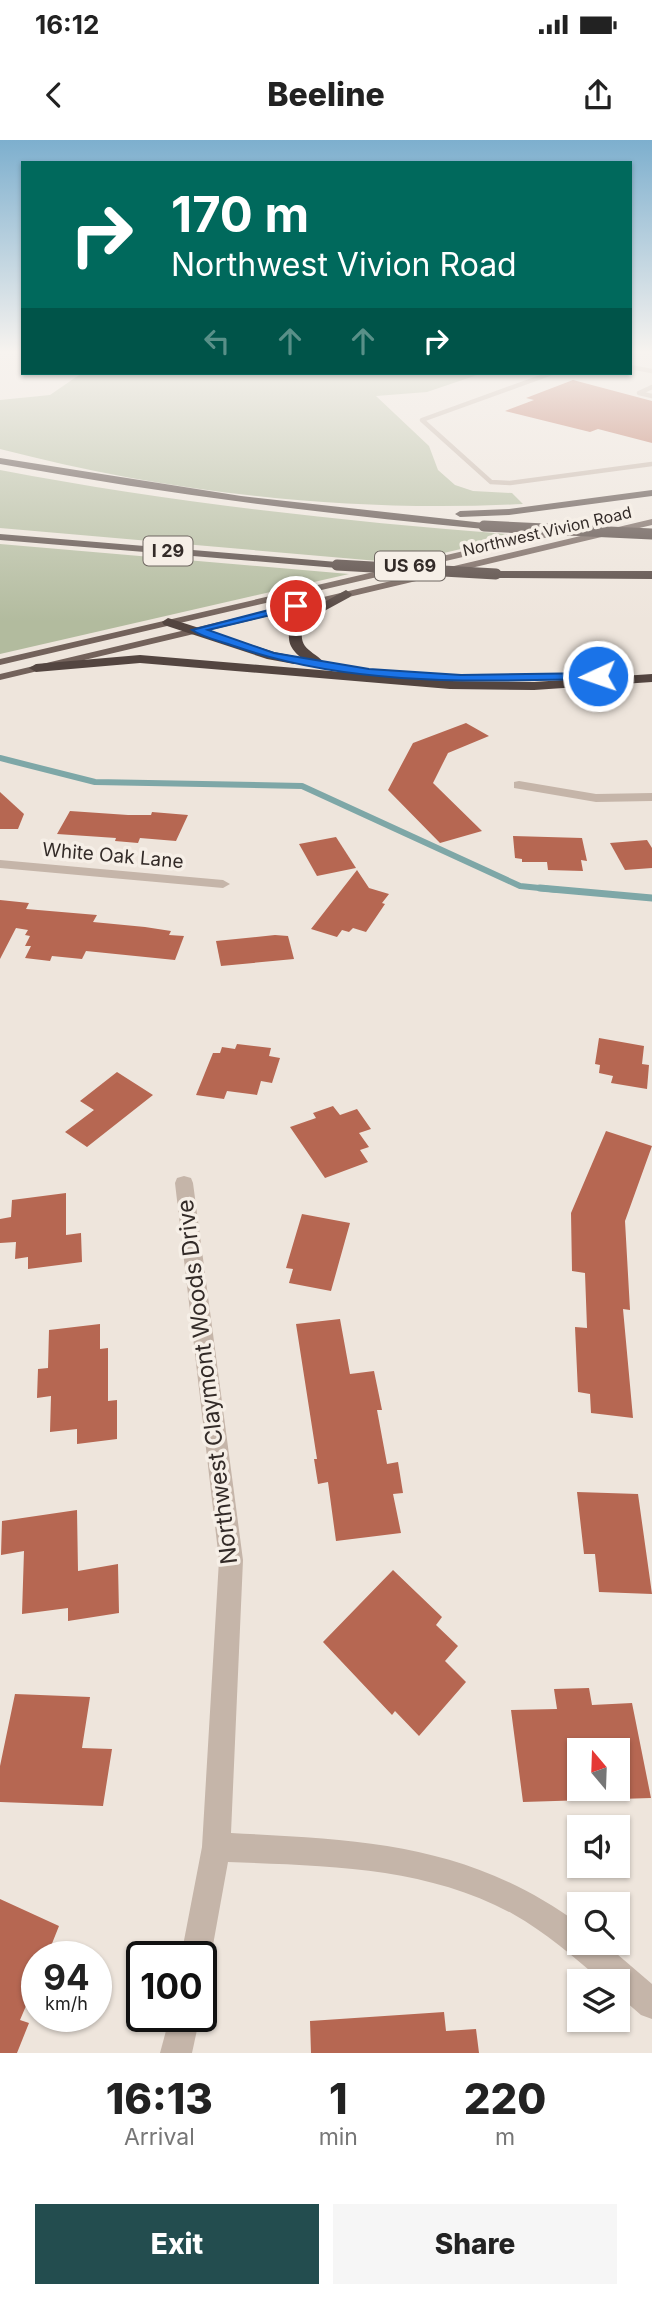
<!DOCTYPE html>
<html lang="en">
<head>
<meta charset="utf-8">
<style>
  :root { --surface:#fff; --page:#f6f6f6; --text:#222; --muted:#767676; --accent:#234d4f }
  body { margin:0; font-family:Inter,sans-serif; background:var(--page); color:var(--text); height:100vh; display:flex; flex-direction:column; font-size:26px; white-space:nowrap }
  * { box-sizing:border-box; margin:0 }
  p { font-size:23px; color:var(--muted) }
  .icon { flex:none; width:38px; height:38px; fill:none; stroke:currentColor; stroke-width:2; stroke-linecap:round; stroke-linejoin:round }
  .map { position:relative; height:1913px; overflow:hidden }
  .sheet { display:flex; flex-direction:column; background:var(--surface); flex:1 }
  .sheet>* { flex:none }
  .banner { position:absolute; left:21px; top:21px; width:611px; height:214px; border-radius:0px; box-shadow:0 2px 5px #0004; background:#00695c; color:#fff; overflow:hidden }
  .needle { width:46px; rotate:341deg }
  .controls { position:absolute; left:567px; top:1598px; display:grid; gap:14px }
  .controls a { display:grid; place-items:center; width:63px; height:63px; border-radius:0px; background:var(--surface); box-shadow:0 2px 5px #0004; font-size:35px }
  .speed { position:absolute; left:21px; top:1801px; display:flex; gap:14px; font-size:35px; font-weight:700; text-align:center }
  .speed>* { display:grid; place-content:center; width:91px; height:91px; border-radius:50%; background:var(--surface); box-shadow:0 2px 5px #0004; line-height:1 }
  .speed small { font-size:18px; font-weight:400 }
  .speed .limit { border:4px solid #111; border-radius:10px; background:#fff; color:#111 }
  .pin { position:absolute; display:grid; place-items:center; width:60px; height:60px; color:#fff; margin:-30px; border:4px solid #fff; border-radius:50%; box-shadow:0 2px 7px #0007 }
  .me { position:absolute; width:77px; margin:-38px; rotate:267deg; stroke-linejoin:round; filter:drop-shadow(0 0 5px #0008) }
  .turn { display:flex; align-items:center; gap:24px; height:147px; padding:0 35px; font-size:32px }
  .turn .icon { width:91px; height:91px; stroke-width:2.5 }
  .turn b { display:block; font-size:49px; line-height:60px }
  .lanes { display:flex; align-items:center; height:66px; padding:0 35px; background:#0003; justify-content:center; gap:35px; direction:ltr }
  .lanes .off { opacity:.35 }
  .eta { display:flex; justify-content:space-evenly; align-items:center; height:119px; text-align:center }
  .eta b { font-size:42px; font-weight:800; line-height:49px }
  .button { display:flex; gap:14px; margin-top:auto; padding:14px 35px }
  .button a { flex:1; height:80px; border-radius:0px; background:var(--accent); color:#fff; font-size:28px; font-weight:800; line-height:80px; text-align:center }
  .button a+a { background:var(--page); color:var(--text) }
  .status { display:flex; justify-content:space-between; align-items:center; height:49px; padding:0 35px; background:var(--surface); direction:ltr }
  .status svg { height:19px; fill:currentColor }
  header { display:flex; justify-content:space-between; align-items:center; height:91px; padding:0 35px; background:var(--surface); font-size:32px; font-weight:800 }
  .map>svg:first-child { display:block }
  .green { fill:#b2bb9e }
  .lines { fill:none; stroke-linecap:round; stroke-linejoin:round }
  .stream-far1 { stroke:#7ea7a7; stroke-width:6 }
  .stream { stroke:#7ea7a7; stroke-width:7 }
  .building { fill:#b66752; fill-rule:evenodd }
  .lane { stroke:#c5b5a9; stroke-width:4.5 }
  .street { fill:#c5b5a9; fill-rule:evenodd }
  .primary { fill:#73625b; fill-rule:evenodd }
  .highway { fill:#534540; fill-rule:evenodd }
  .highway-bridge { stroke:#534540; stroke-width:11 }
  .route { fill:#1a73e8; stroke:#114b97; stroke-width:2 }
  .labels { text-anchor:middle; stroke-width:7; stroke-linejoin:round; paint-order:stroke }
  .far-street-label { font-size:16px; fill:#332b28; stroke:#f6efe7 }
  .shield { fill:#f6efe7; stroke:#6e6661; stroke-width:2 }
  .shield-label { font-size:18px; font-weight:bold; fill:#332b28 }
  .street-label { font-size:19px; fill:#332b28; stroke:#f6efe7 }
  .near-street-label { font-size:23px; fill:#332b28; stroke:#f6efe7 }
</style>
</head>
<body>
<div class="status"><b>16:12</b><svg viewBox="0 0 49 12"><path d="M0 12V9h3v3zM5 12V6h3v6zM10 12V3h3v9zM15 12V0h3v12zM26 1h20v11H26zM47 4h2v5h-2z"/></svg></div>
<header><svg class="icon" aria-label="back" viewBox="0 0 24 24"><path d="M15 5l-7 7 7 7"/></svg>Beeline<svg class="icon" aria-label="share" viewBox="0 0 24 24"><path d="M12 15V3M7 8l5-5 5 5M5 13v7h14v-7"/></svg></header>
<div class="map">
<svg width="652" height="1913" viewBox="0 0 652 1913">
  <rect width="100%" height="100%" fill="#eee5dc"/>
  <!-- green -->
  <g class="green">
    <path d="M82 233H483L427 252 376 256 429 306 438 330 455 345 473 351 512 353 523 364C347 373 170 353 0 309V260L50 255Z"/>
    <path d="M0 330C173 363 346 382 521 395L401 423 0 388Z"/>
    <path d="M0 404 349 434 0 514Z"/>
  </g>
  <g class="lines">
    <!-- stream-far1 -->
    <path class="stream-far1" d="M0 618 95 642 302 646 520 746 559 750"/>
    <!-- stream -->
    <path class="stream" d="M540 748 652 758"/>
  </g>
  <!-- building -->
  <g class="building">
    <path d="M573 240 652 261V303L598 289 590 292 505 271 534 260 526 258Z"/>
    <path d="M466 583 489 596 448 613 433 643 482 691 440 703 388 650 413 603Z"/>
    <path d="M0 652 24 674 18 689H0Z"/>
    <path d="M70 671 128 675H151L152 672 188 675 176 701 140 698 138 703 115 701 116 698 57 694Z"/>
    <path d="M513 696 582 698 587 721 581 720 583 731 548 730 547 722H522V719L515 718Z"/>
    <path d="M336 697 356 728 317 736 299 704Z"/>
    <path d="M647 700 652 708V728L625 730 610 703Z"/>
    <path d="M357 730 369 748 389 754 382 763 385 764 366 792 353 788 349 792 342 790 337 797 311 789Z"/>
    <path d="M0 760 29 763 26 769 97 775 93 782 145 787 171 791 169 795 184 796 175 820 86 811 82 819 52 816 50 821 25 818 31 806H25L30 796 25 795 28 790 16 788 0 819Z"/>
    <path d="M275 795 288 796 294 819 221 826 216 801Z"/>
    <path d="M599 898 644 906 642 924 649 925 647 949 611 943 613 936 599 933 600 925 595 924Z"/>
    <path d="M237 904 271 908 269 916 280 918 272 943 261 941 257 955 227 951 224 959 196 955 213 913H220L222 907 235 909Z"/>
    <path d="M117 932 153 955 87 1007 65 992 94 970 80 961Z"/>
    <path d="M333 966 340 975 357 969 371 989 359 993 369 1007 360 1010 368 1022 325 1038 290 987 316 978 313 973Z"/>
    <path d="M606 991 652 1006 625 1081 630 1170 623 1169 633 1278 591 1273 590 1254 578 1252 575 1187 587 1188 585 1133 572 1131 571 1073Z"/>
    <path d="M66 1053V1095L81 1093 82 1122 28 1129V1117L15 1119 16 1102 0 1103V1079L11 1077 12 1060Z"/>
    <path d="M302 1074 350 1083 331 1151 289 1143 293 1129 286 1128Z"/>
    <path d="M340 1179 350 1234 374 1231 382 1270H377L387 1324 398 1322 403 1353 393 1354 401 1393 336 1401 328 1342 318 1344 314 1319H317L296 1184Z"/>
    <path d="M100 1184V1209L108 1208V1261L117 1260V1299L77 1304V1289L50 1292 51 1256 37 1258 38 1229 48 1228 49 1190Z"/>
    <path d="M577 1352 638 1354 652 1454 599 1452 595 1414H584Z"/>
    <path d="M77 1370 78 1431 118 1424 119 1473 68 1481V1468L22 1474 24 1411 1 1415 2 1381Z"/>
    <path d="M393 1430 442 1477 436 1485 458 1506 445 1521 466 1542 419 1596 395 1571 392 1575 323 1502Z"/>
    <path d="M589 1548 592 1565 632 1563 651 1658 523 1662 511 1570 557 1569 554 1549ZM579 1610H618V1648H579Z"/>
    <path d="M15 1554 90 1557 82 1608 112 1609 103 1666 0 1662V1626Z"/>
    <path d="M0 1759 59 1786 47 1816H37V1840L20 1880 29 1883 17 1913H0Z"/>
    <path d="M444 1872 446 1891 476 1889 479 1913H311L310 1881Z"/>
  </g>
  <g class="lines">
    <!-- lane -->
    <g class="lane">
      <path d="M630 227 652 231"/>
      <path d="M552 233 422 280 491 342 510 343 652 324"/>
      <path d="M652 247 639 253 652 256"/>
    </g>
    <!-- street -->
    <g class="street">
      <path d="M519 641 596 654 652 653V661L596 662 514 648V642Z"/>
      <path d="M0 720 223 740 230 744 223 748 0 728Z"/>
      <path d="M184 1036 191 1038 193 1043 243 1420 231 1693C363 1700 468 1703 579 1784V1802H603L652 1844V1879L641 1875 618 1855V1841H602C574 1817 545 1792 513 1774 425 1726 325 1726 228 1722L211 1816 207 1827 201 1829V1816H181L202 1707 219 1420 175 1043 177 1038Z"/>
      <path d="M170 1876H200L192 1913H160Z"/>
    </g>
    <!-- primary -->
    <g class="primary">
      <path d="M652 379V385L0 540V534Z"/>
      <path d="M567 387 572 390 570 392 0 525V519Z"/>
    </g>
    <!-- highway -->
    <g class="highway">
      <path d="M0 318 241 356 484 383 489 386 484 389C322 374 160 353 0 324Z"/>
      <path d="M652 350V356L509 375 460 377 455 374 460 371 509 369Z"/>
      <path d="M0 394 337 422 343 425 337 428 0 400Z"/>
      <path d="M492 431H652V439L496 438 490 434Z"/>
      <path d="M346 450 352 454 350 457 304 482C296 510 311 508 327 525L325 528C316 529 311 525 304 520 288 508 286 499 292 480Z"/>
      <path d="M168 478 274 512 299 517 301 520 294 524 267 519 164 485 162 482Z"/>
      <path d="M140 515 450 541 534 542 652 534V542L534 550 450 549 140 523 36 532 29 528 36 524Z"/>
    </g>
    <!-- highway-bridge -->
    <g class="highway-bridge">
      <path d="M484 386 652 394"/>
      <path d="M337 425 496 434"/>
    </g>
  </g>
  <!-- sky -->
  <linearGradient id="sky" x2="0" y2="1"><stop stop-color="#7dafce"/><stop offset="0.44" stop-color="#f7f3ef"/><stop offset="1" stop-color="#f7f3ef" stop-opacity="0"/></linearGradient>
  <rect width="652" height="482" fill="url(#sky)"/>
  <!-- route -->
  <path class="route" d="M296 463 300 464V468L208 490 274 513 369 529 461 535 598 533 603 536 598 539C478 541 352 547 237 507 223 502 204 498 192 490Z"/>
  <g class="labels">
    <!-- far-street labels -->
    <g class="far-street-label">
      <text transform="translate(547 391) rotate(-13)" y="6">Northwest Vivion Road</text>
    </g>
    <!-- shield labels -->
    <g class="shield">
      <rect x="143.5" y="396.5" width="49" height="29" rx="5"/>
      <rect x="375" y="411.5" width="70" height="29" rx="5"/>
    </g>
    <g class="shield-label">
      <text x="168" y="417">I 29</text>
      <text x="410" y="432">US 69</text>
    </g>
    <!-- street labels -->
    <g class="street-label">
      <text transform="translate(113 715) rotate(5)" y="7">White Oak Lane</text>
    </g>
    <!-- near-street labels -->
    <g class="near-street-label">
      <text transform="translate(207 1242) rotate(-97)" y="8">Northwest Claymont Woods Drive</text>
    </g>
  </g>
</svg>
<div class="controls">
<a><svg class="needle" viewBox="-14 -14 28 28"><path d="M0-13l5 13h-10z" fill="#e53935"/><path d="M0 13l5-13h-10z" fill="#767676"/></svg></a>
<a><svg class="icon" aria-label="sound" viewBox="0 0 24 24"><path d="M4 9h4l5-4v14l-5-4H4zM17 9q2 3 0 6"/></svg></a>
<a><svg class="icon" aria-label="search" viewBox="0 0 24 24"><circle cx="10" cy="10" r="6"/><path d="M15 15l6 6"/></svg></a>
<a><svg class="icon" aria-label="layers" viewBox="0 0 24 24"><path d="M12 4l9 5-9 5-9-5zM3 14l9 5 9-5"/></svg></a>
</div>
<div class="speed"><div>94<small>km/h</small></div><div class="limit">100</div></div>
<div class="pin" style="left:296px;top:466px;background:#d93025"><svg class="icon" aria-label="arrive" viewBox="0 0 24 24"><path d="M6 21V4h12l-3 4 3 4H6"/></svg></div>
<svg class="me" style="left:598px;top:536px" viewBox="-20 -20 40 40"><circle r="17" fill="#1a73e8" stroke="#fff" stroke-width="3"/><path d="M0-11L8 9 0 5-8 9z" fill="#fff"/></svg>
<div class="banner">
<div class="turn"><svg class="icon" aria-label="right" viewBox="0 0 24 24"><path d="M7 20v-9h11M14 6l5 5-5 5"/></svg><div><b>170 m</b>Northwest Vivion Road</div></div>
<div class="lanes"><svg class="icon off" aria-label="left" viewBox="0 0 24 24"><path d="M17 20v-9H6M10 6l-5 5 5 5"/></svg><svg class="icon off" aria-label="ahead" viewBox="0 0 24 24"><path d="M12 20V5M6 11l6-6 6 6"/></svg><svg class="icon off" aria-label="ahead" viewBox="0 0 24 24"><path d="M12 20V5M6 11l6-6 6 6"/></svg><svg class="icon" aria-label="right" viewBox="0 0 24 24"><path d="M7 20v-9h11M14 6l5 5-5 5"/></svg></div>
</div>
</div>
<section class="sheet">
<div class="eta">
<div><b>16:13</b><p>Arrival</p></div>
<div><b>1</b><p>min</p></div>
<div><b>220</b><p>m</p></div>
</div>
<div class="button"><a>Exit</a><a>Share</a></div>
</section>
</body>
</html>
